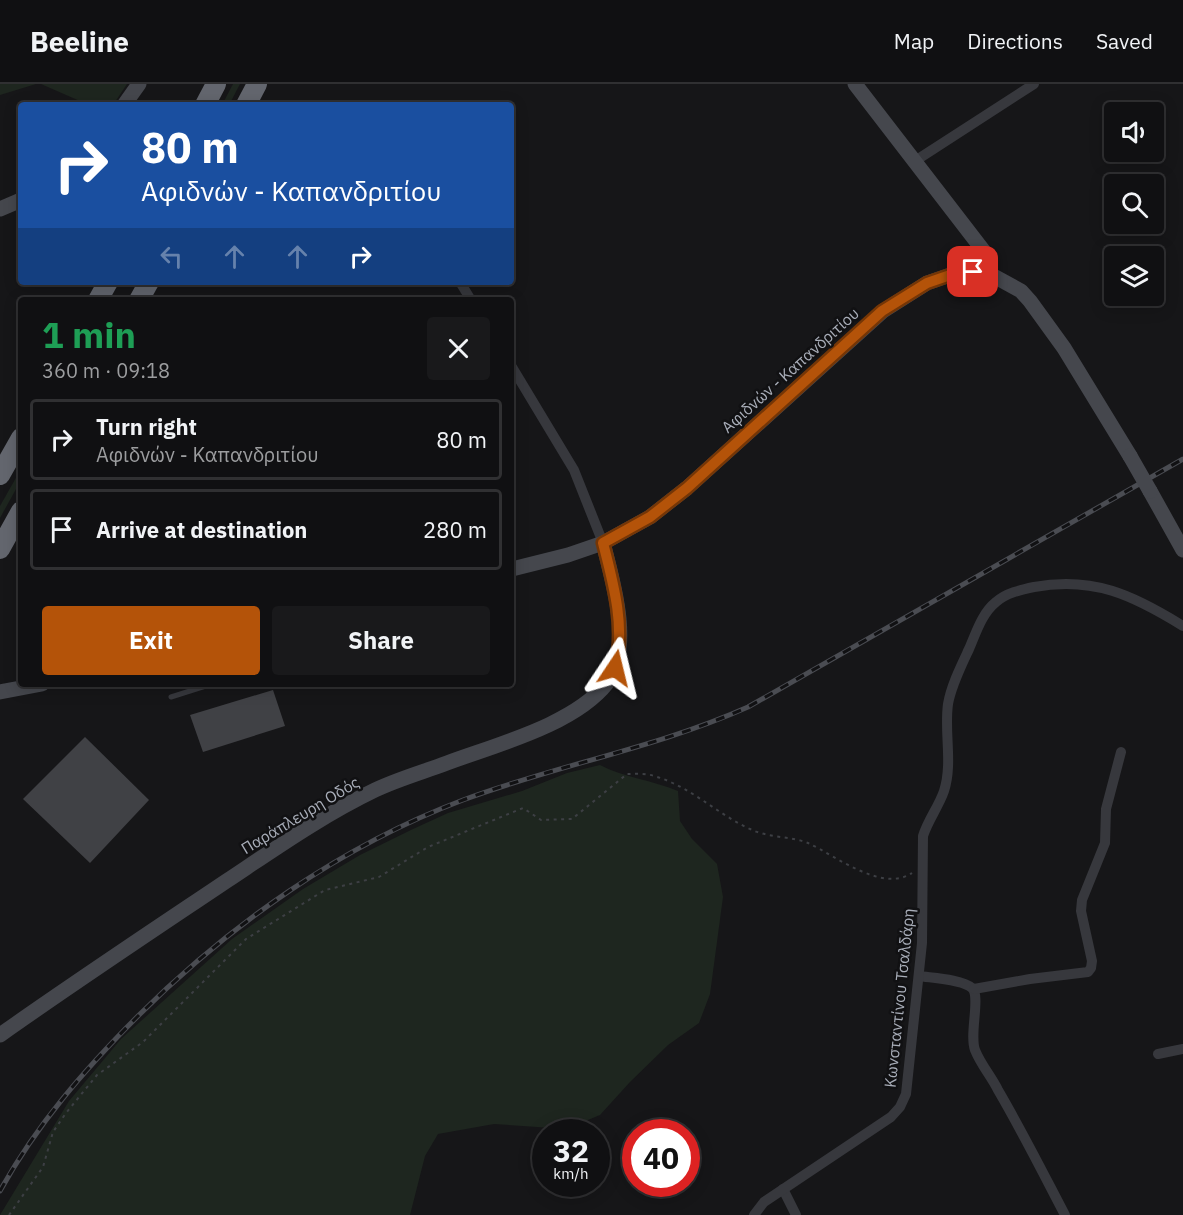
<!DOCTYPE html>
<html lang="en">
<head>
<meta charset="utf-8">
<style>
  :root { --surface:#101012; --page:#19191b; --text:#f1f3f6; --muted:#9c9d9f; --line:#303032; --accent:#b45309 }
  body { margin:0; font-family:"IBM Plex Sans",sans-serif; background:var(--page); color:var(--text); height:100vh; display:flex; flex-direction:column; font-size:22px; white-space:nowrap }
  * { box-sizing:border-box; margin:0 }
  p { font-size:20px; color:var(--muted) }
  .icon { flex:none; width:33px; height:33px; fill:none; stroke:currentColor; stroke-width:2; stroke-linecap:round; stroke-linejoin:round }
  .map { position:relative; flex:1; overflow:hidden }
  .drawer { position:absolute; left:18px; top:213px; width:496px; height:390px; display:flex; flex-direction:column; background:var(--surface); border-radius:6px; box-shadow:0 3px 15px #0003,0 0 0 2px var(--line) }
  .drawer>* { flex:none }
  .guide { position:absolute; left:18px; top:18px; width:496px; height:183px; border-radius:6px; box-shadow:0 3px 15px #0003,0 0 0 2px var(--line); background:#1a4fa0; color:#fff; overflow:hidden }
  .controls { position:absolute; left:1104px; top:18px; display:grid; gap:12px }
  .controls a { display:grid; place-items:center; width:60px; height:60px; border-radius:6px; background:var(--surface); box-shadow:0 3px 15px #0003,0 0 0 2px var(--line); font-size:30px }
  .speed { position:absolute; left:532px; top:1035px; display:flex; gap:12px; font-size:30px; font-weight:700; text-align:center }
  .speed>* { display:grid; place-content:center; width:78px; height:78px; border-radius:50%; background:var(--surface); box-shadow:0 3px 15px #0003,0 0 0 2px var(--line); line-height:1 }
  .speed small { font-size:15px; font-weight:400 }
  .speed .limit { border:9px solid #d22; background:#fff; color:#111 }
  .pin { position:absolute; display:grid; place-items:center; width:51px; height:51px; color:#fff; margin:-26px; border-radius:12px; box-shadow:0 3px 9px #0006 }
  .me { position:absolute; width:66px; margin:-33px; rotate:10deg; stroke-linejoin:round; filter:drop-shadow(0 0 4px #0008) }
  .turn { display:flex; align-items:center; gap:21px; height:126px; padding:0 24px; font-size:27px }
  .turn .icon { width:78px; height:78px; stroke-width:2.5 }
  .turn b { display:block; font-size:42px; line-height:51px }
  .lanes { display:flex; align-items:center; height:57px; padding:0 24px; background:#0003; justify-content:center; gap:30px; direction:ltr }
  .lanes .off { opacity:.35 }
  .round { display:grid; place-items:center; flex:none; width:63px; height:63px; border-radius:6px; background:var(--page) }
  .headline { display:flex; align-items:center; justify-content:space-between; height:102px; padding:0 24px }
  h1 { font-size:36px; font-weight:700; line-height:45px; color:#1e9e55 }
  .action { display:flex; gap:12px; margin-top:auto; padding:12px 24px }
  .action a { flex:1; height:69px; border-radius:6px; background:var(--accent); color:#fff; font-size:24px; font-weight:700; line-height:69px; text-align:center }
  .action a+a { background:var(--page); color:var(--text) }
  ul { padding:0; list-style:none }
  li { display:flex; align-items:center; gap:18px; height:81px; margin:0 12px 9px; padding:0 12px; border:3px solid var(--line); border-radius:6px }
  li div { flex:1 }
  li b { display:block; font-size:22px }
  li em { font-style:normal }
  header { display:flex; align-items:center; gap:36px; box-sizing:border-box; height:84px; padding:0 30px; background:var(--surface); border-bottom:2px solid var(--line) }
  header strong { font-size:28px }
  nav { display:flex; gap:33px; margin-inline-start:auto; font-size:21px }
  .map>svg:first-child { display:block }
  .green { fill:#1e261f }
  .building { fill:#404145 }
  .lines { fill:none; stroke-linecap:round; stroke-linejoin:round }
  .path { stroke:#3d3f44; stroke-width:2; stroke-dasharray:3 4.5; stroke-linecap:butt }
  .lane { stroke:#37383d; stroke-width:5 }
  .street { stroke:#37383d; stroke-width:10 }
  .secondary { stroke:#45474d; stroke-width:15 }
  .highway { stroke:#63666e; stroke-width:20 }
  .rail-casing { stroke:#4a4c52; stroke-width:5 }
  .rail { stroke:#111113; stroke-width:3; stroke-dasharray:9; stroke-linecap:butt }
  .secondary-bridge { stroke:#45474d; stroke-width:15 }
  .route-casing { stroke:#753606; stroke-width:15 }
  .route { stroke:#b45309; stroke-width:10 }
  .labels { text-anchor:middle; stroke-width:5; stroke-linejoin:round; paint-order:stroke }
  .street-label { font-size:16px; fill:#a8adb8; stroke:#111113 }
</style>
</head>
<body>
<header>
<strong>Beeline</strong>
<nav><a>Map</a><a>Directions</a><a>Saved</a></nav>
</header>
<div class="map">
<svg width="1183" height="1131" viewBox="0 0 1183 1131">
  <rect width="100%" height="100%" fill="#161618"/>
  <!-- green -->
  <g class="green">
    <path d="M0 0H36L0 11Z"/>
    <path d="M41 0H127L113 21H89Z"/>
    <path d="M233 0H240L229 21H222Z"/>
    <path d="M21 385V396L0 434V422Z"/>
    <path d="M600 681C625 694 652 696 678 707L680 737 692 755 717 780 723 813 710 910 699 939 668 961 630 998 600 1031 566 1045 494 1040 438 1050 425 1072 410 1131H0L69 1017 121 955 232 855 303 805 360 771 413 745 448 729 522 707 567 689Z"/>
  </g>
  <!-- building -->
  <g class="building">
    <path d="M273 606 285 642 203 668 190 631Z"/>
    <path d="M85 653 149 716 90 779 23 715Z"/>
  </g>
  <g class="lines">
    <!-- path -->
    <path class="path" d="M9 1131 43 1083 53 1048 66 1029 97 991 143 958 246 855 325 806 379 793 428 763 523 724 541 736 572 735 627 690C636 690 646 689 654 692 690 702 717 730 750 745 768 754 790 752 808 759 836 772 882 809 912 789"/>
    <!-- lane -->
    <path class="lane" d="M171 613 212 600"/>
    <!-- street -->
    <g class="street">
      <path d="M915 77 1034 0"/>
      <path d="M460 198 471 216"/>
      <path d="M512 283 574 386 603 459"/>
      <path d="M919 892C932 894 962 895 972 904 981 912 969 950 975 966 981 981 991 992 998 1006 1022 1047 1043 1089 1065 1131"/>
      <path d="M974 905 1030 895 1088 888 1091 884 1092 877 1081 827 1082 816 1105 759 1106 725 1121 668"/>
      <path d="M1158 970 1183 965"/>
      <path d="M783 1105 796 1131"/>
      <path d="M754 1131 764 1118 891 1033 900 1023 906 1010 922 859 923 752C928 736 939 722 944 707 953 679 944 649 948 620 951 602 961 582 969 565 976 549 982 529 996 518 1006 509 1020 506 1034 503 1093 492 1133 511 1183 542"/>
    </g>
    <!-- secondary -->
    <g class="secondary">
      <path d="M855 0 986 170 990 179V190"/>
      <path d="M124 21 139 0"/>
      <path d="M0 125 21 116"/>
      <path d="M1150 407 1183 466"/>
      <path d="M512 485 568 471 603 459 650 433 687 404 883 227 927 199 956 189 990 190 1021 207 1030 217 1064 264 1130 372"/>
      <path d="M0 608 42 600"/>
      <path d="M0 951C75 898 152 847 228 796 276 764 323 731 375 706 398 695 423 688 447 679 495 661 574 641 607 599 633 564 613 497 603 459"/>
    </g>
    <!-- highway -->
    <g class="highway">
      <path d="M205 21 216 0"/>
      <path d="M246 21 257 0"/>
      <path d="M98 216 108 198"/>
      <path d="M139 216 149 198"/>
      <path d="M0 391 21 354"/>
      <path d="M0 465 21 427"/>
    </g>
    <!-- rail casing -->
    <g class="rail-casing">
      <path id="rail" d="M0 1107C37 1040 85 985 139 931 231 840 341 762 463 716 557 681 656 664 748 623L1183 375"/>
    </g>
    <!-- rail -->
    <use href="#rail" class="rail"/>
    <!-- secondary-bridge -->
    <path class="secondary-bridge" d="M1130 372 1150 407"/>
  </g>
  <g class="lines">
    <!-- route casing -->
    <g class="route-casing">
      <path id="route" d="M615 584C626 544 613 498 603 459L650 433 687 404 882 227 927 199 956 189 973 188"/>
    </g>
    <!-- route -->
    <use href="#route" class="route"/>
  </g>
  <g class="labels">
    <!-- street labels -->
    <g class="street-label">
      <text transform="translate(790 286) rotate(-42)" y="6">Αφιδνών - Καπανδριτίου</text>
      <text transform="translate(300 731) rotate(-31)" y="6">Παράπλευρη Οδός</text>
      <text transform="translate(899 914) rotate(-84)" y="6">Κωνσταντίνου Τσαλδάρη</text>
    </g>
  </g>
</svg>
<div class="controls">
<a><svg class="icon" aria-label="sound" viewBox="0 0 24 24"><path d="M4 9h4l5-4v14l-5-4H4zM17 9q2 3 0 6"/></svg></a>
<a><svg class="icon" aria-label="search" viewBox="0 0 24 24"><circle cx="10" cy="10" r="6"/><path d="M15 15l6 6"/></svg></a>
<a><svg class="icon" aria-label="layers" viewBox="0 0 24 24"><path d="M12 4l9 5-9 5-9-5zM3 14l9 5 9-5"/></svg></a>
</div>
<div class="speed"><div>32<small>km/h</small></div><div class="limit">40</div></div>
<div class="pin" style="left:973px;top:188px;background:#d93025"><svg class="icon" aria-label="arrive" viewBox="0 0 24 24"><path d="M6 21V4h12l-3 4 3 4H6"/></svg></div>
<svg class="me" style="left:615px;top:584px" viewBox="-20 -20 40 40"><path d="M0-17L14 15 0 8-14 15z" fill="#b45309" stroke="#fff" stroke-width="4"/></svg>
<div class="guide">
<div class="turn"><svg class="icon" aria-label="right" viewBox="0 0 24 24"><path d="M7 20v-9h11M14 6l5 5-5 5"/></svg><div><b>80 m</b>Αφιδνών - Καπανδριτίου</div></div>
<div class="lanes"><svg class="icon off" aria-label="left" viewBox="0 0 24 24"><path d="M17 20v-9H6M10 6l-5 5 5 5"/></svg><svg class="icon off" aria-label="ahead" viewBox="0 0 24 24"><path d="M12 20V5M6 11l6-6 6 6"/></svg><svg class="icon off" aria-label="ahead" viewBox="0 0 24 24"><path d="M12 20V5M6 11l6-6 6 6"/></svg><svg class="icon" aria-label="right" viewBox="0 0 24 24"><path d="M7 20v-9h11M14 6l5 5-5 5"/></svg></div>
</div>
<section class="drawer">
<div class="headline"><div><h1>1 min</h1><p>360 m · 09:18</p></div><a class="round"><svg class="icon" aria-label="close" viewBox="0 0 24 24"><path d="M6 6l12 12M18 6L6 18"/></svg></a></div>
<ul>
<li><svg class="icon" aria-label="right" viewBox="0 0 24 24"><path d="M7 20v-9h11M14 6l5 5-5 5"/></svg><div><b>Turn right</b><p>Αφιδνών - Καπανδριτίου</p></div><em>80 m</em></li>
<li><svg class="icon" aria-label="arrive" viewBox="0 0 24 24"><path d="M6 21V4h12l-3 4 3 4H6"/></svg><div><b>Arrive at destination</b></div><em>280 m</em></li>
</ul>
<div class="action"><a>Exit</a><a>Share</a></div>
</section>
</div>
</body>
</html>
